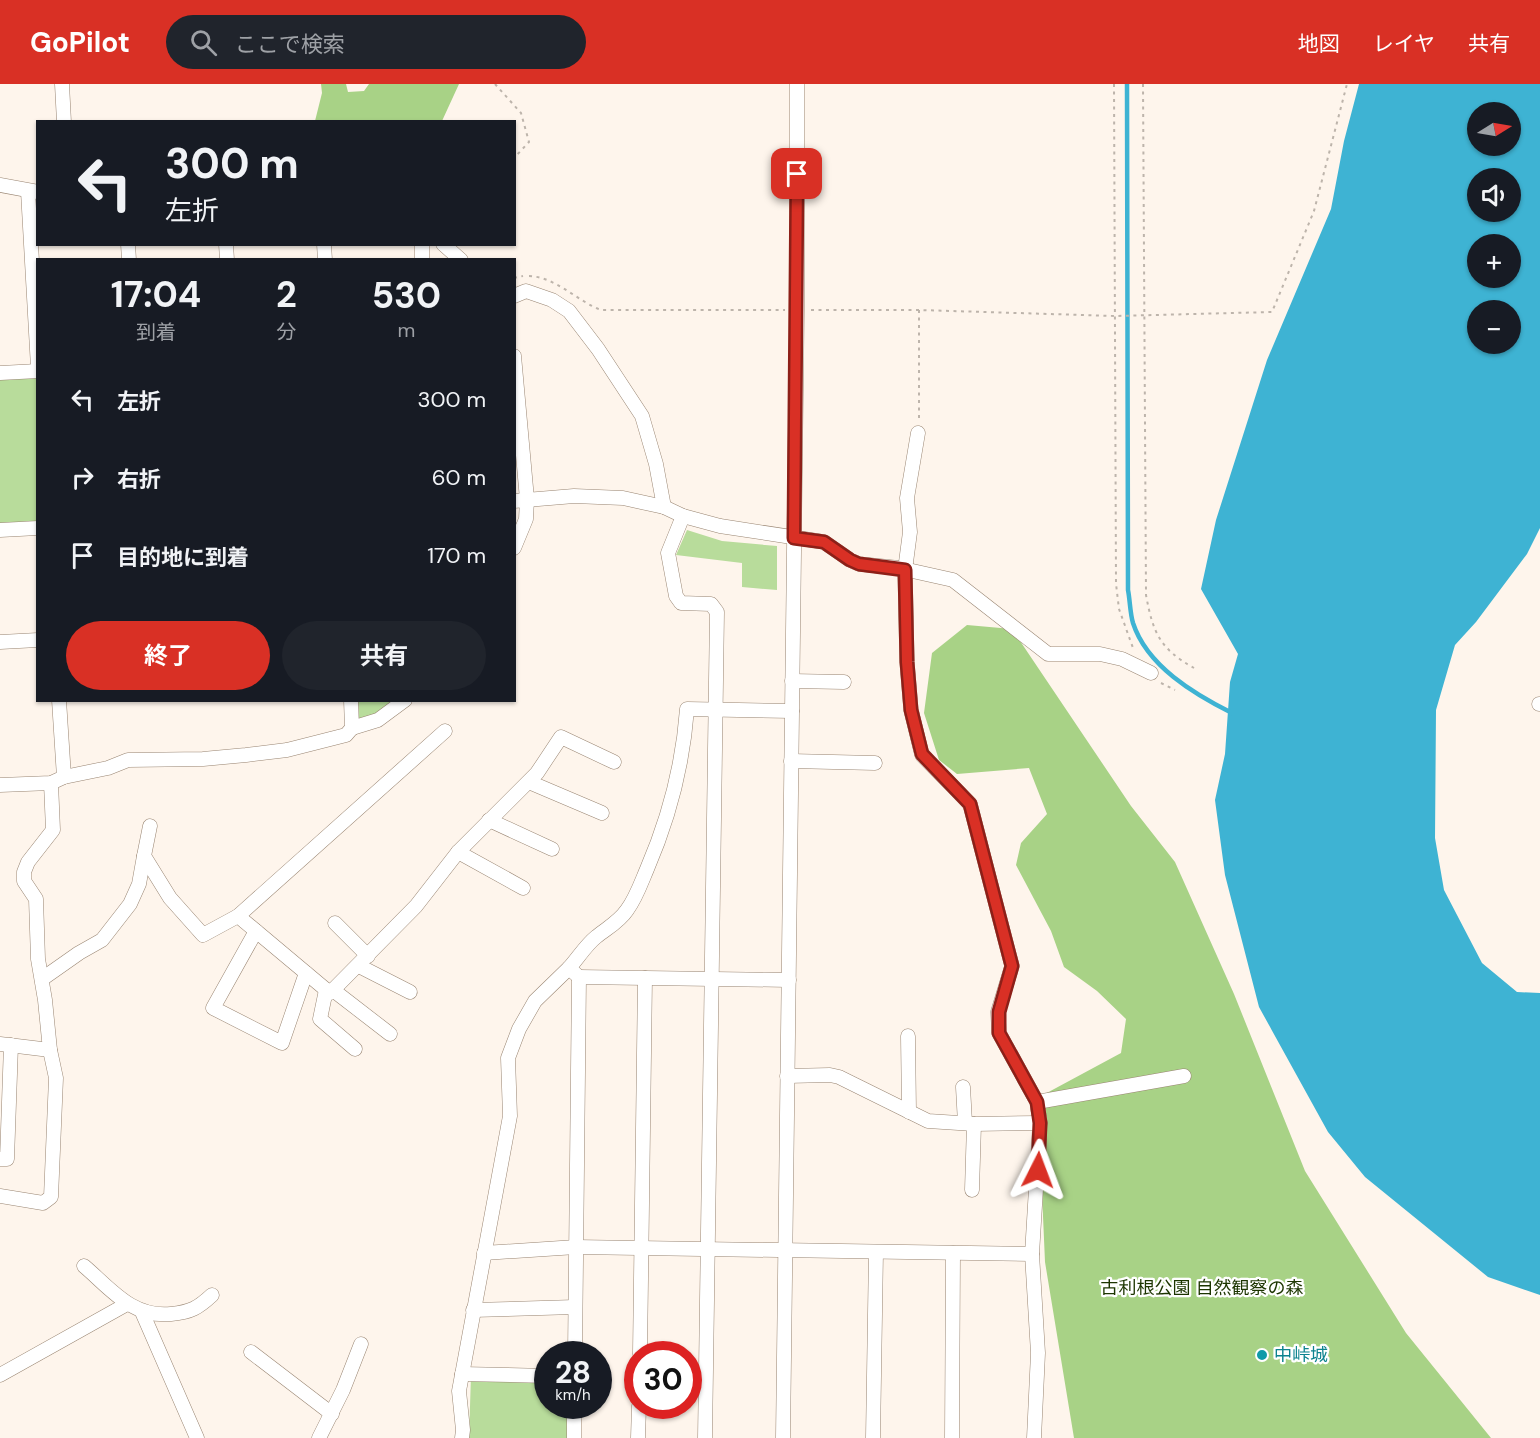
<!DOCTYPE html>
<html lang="ja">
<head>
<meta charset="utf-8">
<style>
  :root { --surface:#171b24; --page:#20242c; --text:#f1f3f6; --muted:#9ea1a6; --accent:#d93025 }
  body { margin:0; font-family:"DM Sans","Noto Sans JP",sans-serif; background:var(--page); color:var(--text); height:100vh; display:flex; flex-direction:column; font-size:22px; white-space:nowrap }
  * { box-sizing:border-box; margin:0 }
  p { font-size:20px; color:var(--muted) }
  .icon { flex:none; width:33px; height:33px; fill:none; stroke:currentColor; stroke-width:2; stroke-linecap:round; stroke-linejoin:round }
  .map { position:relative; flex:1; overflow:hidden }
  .drawer { position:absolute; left:36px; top:174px; width:480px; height:444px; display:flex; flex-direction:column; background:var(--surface); border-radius:0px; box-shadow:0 2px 4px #0004 }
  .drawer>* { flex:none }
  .top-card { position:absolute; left:36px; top:36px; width:480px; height:126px; border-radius:0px; box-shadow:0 2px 4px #0004; background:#171b24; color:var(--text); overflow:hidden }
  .needle { width:39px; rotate:79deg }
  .buttons { position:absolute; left:1467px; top:18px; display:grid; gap:12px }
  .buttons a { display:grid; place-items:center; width:54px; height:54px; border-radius:50%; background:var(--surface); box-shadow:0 2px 4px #0004; font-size:30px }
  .speed { position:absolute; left:534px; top:1257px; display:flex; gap:12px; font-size:30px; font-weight:700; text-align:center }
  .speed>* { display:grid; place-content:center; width:78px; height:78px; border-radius:50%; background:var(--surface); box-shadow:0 2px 4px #0004; line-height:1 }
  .speed small { font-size:15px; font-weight:400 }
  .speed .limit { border:9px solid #d22; background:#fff; color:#111 }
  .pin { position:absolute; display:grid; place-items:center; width:51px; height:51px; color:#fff; margin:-26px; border-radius:12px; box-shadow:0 3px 9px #0006 }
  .me { position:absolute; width:66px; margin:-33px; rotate:3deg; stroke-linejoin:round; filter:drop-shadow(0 0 4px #0008) }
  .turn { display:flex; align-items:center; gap:21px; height:126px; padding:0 30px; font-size:27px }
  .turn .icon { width:78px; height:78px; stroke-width:2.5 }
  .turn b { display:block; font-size:42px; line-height:51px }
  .eta { display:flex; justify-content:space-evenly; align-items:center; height:102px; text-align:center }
  .eta b { font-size:36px; font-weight:700; line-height:42px }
  .cta { display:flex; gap:12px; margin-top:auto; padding:12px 30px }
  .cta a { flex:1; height:69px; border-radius:36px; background:var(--accent); color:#fff; font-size:24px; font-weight:700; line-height:69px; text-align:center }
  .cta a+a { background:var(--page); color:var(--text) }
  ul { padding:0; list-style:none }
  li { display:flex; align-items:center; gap:18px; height:78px; padding:0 30px }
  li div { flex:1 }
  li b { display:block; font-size:22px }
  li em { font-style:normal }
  header { display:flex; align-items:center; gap:36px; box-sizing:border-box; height:84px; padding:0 30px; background:var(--accent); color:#fff }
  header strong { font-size:28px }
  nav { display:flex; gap:33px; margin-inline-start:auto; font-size:21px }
  .search { width:420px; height:54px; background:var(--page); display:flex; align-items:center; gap:15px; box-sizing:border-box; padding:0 21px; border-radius:33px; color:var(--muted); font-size:22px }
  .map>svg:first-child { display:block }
  .green { fill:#b8dc9b }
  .forest { fill:#a8d286 }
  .water { fill:#3eb3d3; fill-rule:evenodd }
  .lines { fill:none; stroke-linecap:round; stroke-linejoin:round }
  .stream { stroke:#3eb3d3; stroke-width:4.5 }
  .minor-casing { stroke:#998572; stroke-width:15 }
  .path { stroke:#bdb4ab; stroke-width:2; stroke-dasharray:3 4.5; stroke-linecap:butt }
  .minor { stroke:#fff; stroke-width:14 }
  .route-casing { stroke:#8d1f18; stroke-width:15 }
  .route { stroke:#d93025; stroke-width:10 }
  .culture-dot { fill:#0f9aa8; stroke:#fff; stroke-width:2 }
  .labels { text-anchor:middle; stroke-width:4.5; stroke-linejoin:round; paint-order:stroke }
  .park-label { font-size:18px; fill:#1c3500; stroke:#fff }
  .culture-label { font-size:18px; fill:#0d838f; stroke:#fff; text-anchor:start }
</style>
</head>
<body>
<header>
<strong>GoPilot</strong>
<div class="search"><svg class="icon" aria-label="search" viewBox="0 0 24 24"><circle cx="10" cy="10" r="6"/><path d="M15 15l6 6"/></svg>ここで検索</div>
<nav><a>地図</a><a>レイヤ</a><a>共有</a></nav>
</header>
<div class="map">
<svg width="1540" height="1354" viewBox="0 0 1540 1354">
  <rect width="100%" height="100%" fill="#fef5ec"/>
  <!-- green -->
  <g class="green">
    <path d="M37 287V444L0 446V289Z"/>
    <path d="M687 446 722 457 777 462V506L742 503V479L676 471Z"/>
    <path d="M351 617H405L352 644Z"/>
    <path d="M471 1291 547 1292 548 1322H574V1354H469Z"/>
  </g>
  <!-- forest -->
  <g class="forest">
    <path d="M321 0H346L348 8 364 7 369 0H459L442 37H315L322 9Z"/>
    <path d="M967 541 1012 545 1131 722 1175 778 1234 910 1305 1087 1406 1249 1491 1354H1074L1045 1178 1042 1109 1047 1036 1043 1011 1121 969 1126 935 1097 907 1064 883 1051 847 1016 781 1021 759 1047 730 1029 684 957 690 939 676 924 629 932 569Z"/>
  </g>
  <!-- water -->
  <path class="water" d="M1359 0H1540V444L1527 470 1476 538 1455 561 1436 626 1435 754 1444 806 1482 879 1517 908 1540 909V1211L1488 1193 1365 1093 1328 1048 1259 923 1225 791 1215 716 1225 670 1230 598 1238 570 1201 505 1216 436 1267 276 1331 125 1344 57ZM1478 28H1510V62H1478ZM1478 94H1510V128H1478ZM1478 160H1510V194H1478ZM1478 226H1510V260H1478Z"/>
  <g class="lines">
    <!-- stream -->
    <path class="stream" d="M1127 0 1128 506C1130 516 1130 529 1133 539 1147 582 1194 610 1232 629"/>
    <!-- minor casing -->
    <g class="minor-casing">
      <g id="minor">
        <path d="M62 0 64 38"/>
        <path d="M0 101 38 108"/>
        <path d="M28 107 38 283"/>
        <path d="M128 160 129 176"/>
        <path d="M226 160 227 176"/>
        <path d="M324 160 325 176"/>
        <path d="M422 160V176"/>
        <path d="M443 160 461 176"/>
        <path d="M514 212 526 207 552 216 569 227 598 265 642 332 656 380 664 423"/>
        <path d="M514 272 527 415 526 435 514 464"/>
        <path d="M0 289 38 287"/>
        <path d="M918 349 907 414 910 448 905 486 907 578 911 626 922 671 970 720 1012 882 998 928 999 949 1037 1018 1040 1039 1032 1170 1038 1269 1034 1354"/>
        <path d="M514 417 574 412 623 414 664 423 683 432 720 442 824 458 850 476 859 480 899 484 953 496 1048 570H1100L1122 575 1151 589"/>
        <path d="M683 432 668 469 676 512 681 519 711 520 717 528 705 1354"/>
        <path d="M0 446 38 444"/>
        <path d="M0 558 38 556"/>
        <path d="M792 597 844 598"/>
        <path d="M59 616 64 693"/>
        <path d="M1539 620H1540"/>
        <path d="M352 644 378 636 405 616"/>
        <path d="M791 677 875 679"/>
        <path d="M529 698 602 729"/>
        <path d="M0 701 51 699 64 693 108 684 128 676 203 675 246 671 287 666 346 651 352 644 351 616"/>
        <path d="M489 736 552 765"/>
        <path d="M150 742 144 772 170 814 203 851 238 832 330 909 416 822 458 768 537 689 561 653 614 678"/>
        <path d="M458 768 523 804"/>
        <path d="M238 832 445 647"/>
        <path d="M335 839 368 872"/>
        <path d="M256 847 213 924 282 959 306 889"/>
        <path d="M359 882 410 908"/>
        <path d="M569 884C578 874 586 861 596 853 607 844 619 838 627 826 636 814 641 799 647 785 669 734 683 680 687 625L792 627"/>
        <path d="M42 895 79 869 102 856 130 820 139 800 144 772"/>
        <path d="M326 906 320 935 355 965"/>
        <path d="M333 906 390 950"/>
        <path d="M908 952 909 1028"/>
        <path d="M0 960 50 966"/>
        <path d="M787 992 830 991 839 993 928 1037 974 1040 1040 1039"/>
        <path d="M963 1003 965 1039"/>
        <path d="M1037 1018 1184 992"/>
        <path d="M0 1075H7L11 961"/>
        <path d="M972 1106 974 1040"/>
        <path d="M0 1112 43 1119 51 1113 56 994 50 966 45 916 38 875 36 815 24 797V788L28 778 53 746 51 699"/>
        <path d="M484 1169 576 1163 1032 1170"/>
        <path d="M84 1182C111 1205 132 1234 171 1230 191 1228 198 1224 212 1211"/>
        <path d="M473 1226 575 1223"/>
        <path d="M142 1228 197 1354"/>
        <path d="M251 1268 332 1330"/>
        <path d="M575 1270 579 893 789 896"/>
        <path d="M640 1270 645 894"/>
        <path d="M462 1290 548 1292"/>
        <path d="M0 1291 127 1220"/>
        <path d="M319 1354 343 1306 361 1260"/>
        <path d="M462 1354 463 1346 459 1307 510 1032 508 974 519 945 535 917 569 884 579 893"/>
        <path d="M574 1354V1322"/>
        <path d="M638 1354 639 1322"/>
        <path d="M783 1354 797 226V0"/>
        <path d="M873 1354 876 1168"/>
        <path d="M952 1354 953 1169"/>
      </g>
    </g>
    <!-- path -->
    <g class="path">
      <path d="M495 0 521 29 529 58 514 74"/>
      <path d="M1114 0 1116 500 1119 525 1133 564"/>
      <path d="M1143 0 1146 511C1153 549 1160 565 1194 584"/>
      <path d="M529 192C556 193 577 217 601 226H785"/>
      <path d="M514 194 523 192"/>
      <path d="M811 226H919L1115 232 1272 228 1314 127 1347 0"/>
      <path d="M919 334V226"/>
      <path d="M1161 599 1175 606"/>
    </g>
    <!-- minor -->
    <use href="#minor" class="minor"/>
  </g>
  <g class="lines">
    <!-- route casing -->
    <g class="route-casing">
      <path id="route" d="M797 90 794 454 824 458 850 476 859 480 905 486 907 578 911 626 922 670 970 720 1012 882 999 928V949L1037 1018 1040 1039 1038 1086"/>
    </g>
    <!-- route -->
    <use href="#route" class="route"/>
  </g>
  <!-- markers -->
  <circle class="culture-dot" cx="1262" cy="1271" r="6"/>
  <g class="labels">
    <!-- park labels -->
    <g class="park-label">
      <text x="1202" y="1210">古利根公園 自然観察の森</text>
    </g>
    <!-- culture labels -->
    <g class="culture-label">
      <text x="1274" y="1277">中峠城</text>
    </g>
  </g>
</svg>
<div class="buttons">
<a><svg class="needle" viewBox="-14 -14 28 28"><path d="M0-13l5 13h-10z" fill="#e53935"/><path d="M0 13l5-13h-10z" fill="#9ea1a6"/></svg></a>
<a><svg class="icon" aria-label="sound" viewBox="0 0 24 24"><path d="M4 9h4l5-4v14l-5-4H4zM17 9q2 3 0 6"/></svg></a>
<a>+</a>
<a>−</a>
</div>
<div class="speed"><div>28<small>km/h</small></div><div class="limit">30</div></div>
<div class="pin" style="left:797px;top:90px;background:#d93025"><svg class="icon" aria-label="arrive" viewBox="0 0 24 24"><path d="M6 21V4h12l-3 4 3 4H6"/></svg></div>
<svg class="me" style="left:1038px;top:1086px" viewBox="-20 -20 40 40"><path d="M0-17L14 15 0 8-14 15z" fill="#d93025" stroke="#fff" stroke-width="4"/></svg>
<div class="top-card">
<div class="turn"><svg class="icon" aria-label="left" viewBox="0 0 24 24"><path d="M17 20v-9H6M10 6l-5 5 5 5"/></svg><div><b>300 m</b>左折</div></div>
</div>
<section class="drawer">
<div class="eta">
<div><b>17:04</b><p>到着</p></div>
<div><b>2</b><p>分</p></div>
<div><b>530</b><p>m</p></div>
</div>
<ul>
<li><svg class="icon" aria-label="left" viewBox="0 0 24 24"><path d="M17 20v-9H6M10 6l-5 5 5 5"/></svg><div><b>左折</b></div><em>300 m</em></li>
<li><svg class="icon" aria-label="right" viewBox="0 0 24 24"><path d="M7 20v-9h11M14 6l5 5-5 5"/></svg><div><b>右折</b></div><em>60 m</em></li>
<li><svg class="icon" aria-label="arrive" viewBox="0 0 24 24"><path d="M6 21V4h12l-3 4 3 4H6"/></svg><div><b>目的地に到着</b></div><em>170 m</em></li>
</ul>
<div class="cta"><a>終了</a><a>共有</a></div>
</section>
</div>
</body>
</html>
